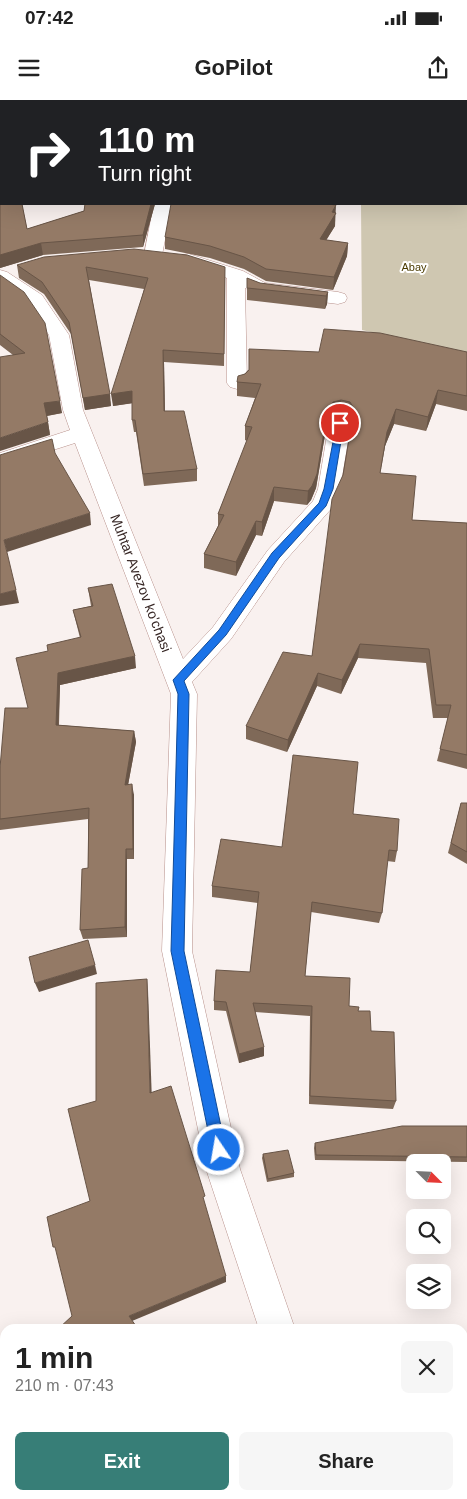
<!DOCTYPE html>
<html lang="en">
<head>
<meta charset="utf-8">
<style>
  :root { --surface:#fff; --page:#f6f6f6; --text:#222; --muted:#767676; --accent:#377e77 }
  body { margin:0; font-family:Helvetica,sans-serif; background:var(--page); color:var(--text); height:100vh; display:flex; flex-direction:column; font-size:19px; white-space:nowrap }
  * { box-sizing:border-box; margin:0 }
  p { font-size:16px; color:var(--muted) }
  .icon { flex:none; width:28px; height:28px; fill:none; stroke:currentColor; stroke-width:2; stroke-linecap:round; stroke-linejoin:round }
  .map { position:relative; flex:1; overflow:hidden }
  .drawer { position:absolute; left:0px; top:1224px; width:468px; height:176px; display:flex; flex-direction:column; background:var(--surface); border-radius:15px 15px 0 0; box-shadow:0 5px 20px #0002 }
  .drawer>* { flex:none }
  .hud { position:absolute; left:0px; top:0px; width:468px; height:105px; box-shadow:0 5px 20px #0002; background:#202124; color:#fff; overflow:hidden }
  .needle { width:32px; rotate:114deg }
  .fabs { position:absolute; left:406px; top:1054px; display:grid; gap:10px }
  .fabs a { display:grid; place-items:center; width:45px; height:45px; border-radius:8px; background:var(--surface); box-shadow:0 5px 20px #0002; font-size:25px }
  .pin { position:absolute; display:grid; place-items:center; width:42px; height:42px; color:#fff; margin:-21px; border:2px solid #fff; border-radius:50%; box-shadow:0 1px 5px #0007 }
  .me { position:absolute; width:55px; margin:-28px; rotate:348deg; stroke-linejoin:round; filter:drop-shadow(0 0 4px #0008) }
  .turn { display:flex; align-items:center; gap:18px; height:105px; padding:0 15px; font-size:22px }
  .turn .icon { width:65px; height:65px; stroke-width:2.5 }
  .turn b { display:block; font-size:35px; line-height:42px }
  .round { display:grid; place-items:center; flex:none; width:52px; height:52px; border-radius:8px; background:var(--page) }
  .head { display:flex; align-items:center; justify-content:space-between; height:85px; padding:0 15px }
  h1 { font-size:30px; font-weight:700; line-height:38px }
  .primary-button { display:flex; gap:10px; margin-top:auto; padding:10px 15px }
  .primary-button a { flex:1; height:58px; border-radius:8px; background:var(--accent); color:#fff; font-size:20px; font-weight:700; line-height:58px; text-align:center }
  .primary-button a+a { background:var(--page); color:var(--text) }
  .status { display:flex; justify-content:space-between; align-items:center; height:35px; padding:0 25px; background:var(--surface); direction:ltr }
  .status svg { height:14px; fill:currentColor }
  header { display:flex; justify-content:space-between; align-items:center; height:65px; padding:0 15px; background:var(--surface); font-size:22px; font-weight:700 }
  .map>svg:first-child { display:block }
  .green { fill:#cfc7b1 }
  .lines { fill:none; stroke-linecap:round; stroke-linejoin:round }
  .minor-casing { stroke:#b8918b; stroke-width:1 }
  .minor { fill:#fff; fill-rule:evenodd }
  .wall { fill:#7f6958 }
  .shaded-wall { fill:#685547 }
  .building { fill:#947a66; stroke:#685547 }
  .route { fill:#1a73e8; stroke:#114b97 }
  .labels { text-anchor:middle; stroke-width:4; stroke-linejoin:round; paint-order:stroke }
  .far-park-label { font-size:11px; fill:#4b3b00; stroke:#fff }
  .street-label { font-size:14px; fill:#362624; stroke:#fff }
</style>
</head>
<body>
<div class="status"><b>07:42</b><svg viewBox="0 0 49 12"><path d="M0 12V9h3v3zM5 12V6h3v6zM10 12V3h3v9zM15 12V0h3v12zM26 1h20v11H26zM47 4h2v5h-2z"/></svg></div>
<header><svg class="icon" aria-label="menu" viewBox="0 0 24 24"><path d="M4 6h16M4 12h16M4 18h16"/></svg>GoPilot<svg class="icon" aria-label="share" viewBox="0 0 24 24"><path d="M12 15V3M7 8l5-5 5 5M5 13v7h14v-7"/></svg></header>
<div class="map">
<svg width="467" height="1399" viewBox="0 0 467 1399">
  <rect width="100%" height="100%" fill="#f9f1ef"/>
  <!-- green -->
  <path class="green" d="M467 35V254L362 230 361 104H466Z"/>
  <g class="lines">
    <!-- minor casing -->
    <g class="minor-casing">
      <g id="minor">
        <path d="M455 0H467V5L466 1Z"/>
        <rect x="466" y="24" width="1" height="10"/>
        <path d="M154 104H172L162 155 159 159 153 160 147 159 144 155Z"/>
        <path d="M189 154 243 171 265 183 338 192 345 194 347 198 345 202 338 204 260 194 245 188 247 283 244 287 237 289 230 287 227 283V178L183 163 180 159 183 155Z"/>
        <path d="M0 170 7 172 42 195 69 235 83 310 183 559 213 527 268 450 313 401 318 389 329 323 333 318 340 316 347 318 351 323 340 389 331 409 284 462 231 539 192 582 197 594 192 851 240 1069 295 1229H259L206 1069 162 851 171 594 75 343 0 367V353L70 330 63 310 49 235 28 203 0 184Z"/>
        <path d="M313 1395H353L354 1399H314Z"/>
      </g>
    </g>
    <!-- minor -->
    <use href="#minor" class="minor"/>
  </g>
  <!-- wall -->
  <g class="wall">
    <path d="M0 0 1 1 27 129 84 111 85 104H155L143 147 43 155 0 168Z"/>
    <path d="M335 113V126L326 140 348 143 347 156 333 190 266 181 244 169 210 158 165 149V137Z"/>
    <path d="M17 165 225 167 224 266 164 262 165 311 197 369V381L144 386 136 332H134L132 320V303L113 306 144 189 89 180 111 306 85 310 71 234 44 194 19 178Z"/>
    <path d="M0 175 62 313 47 316 50 335 13 255 0 245Z"/>
    <path d="M247 178 260 183 328 192 327 204 325 209 247 200Z"/>
    <path d="M319 252H467V311L436 304 426 331 394 324 385 346 380 373 412 420 467 423V669L437 661 448 618H433L426 563 358 558 341 594 317 586 287 652 246 639V626L312 556 352 322 348 317 339 314 332 317 327 323 316 388 311 400 307 405 274 401 262 436 256 435 236 476 204 468V454L218 426V414L247 341 245 340V326L255 298 237 296V282L248 270Z"/>
    <path d="M88 488 136 568 60 585 59 625 134 631 136 642 128 685 134 695V759H127V837L83 839 80 830 88 768V719L0 730V668L28 608 48 551 80 538 73 510 91 506Z"/>
    <path d="M461 703H467V764L448 753Z"/>
    <path d="M353 714 397 751 395 762 387 761 382 813 379 823 311 812 305 876 349 906 358 911 371 931 396 1001 393 1009 309 1004 310 916 255 912 264 956 239 963 226 911 214 910V901L250 872 258 803 212 797V786L282 747Z"/>
    <path d="M467 1026V1062L315 1060 314 1048 315 1043Z"/>
    <path d="M263 1054 294 1073V1077L267 1082 262 1058Z"/>
  </g>
  <!-- shaded-wall -->
  <g class="shaded-wall">
    <path d="M151 104H155L143 147V135Z"/>
    <path d="M336 105 335 126 319 152 320 139 332 112Z"/>
    <path d="M41 143 43 155 0 168V155Z"/>
    <path d="M348 143 347 156 333 190 334 177Z"/>
    <path d="M328 192 327 204 325 209 326 196Z"/>
    <path d="M163 250 164 262 165 323 164 311Z"/>
    <path d="M438 290 436 304 426 331 428 317Z"/>
    <path d="M132 291 134 303 113 306 111 294Z"/>
    <path d="M110 294 111 306 85 310 83 298Z"/>
    <path d="M341 300 339 314 332 317 327 323 316 388 311 400 307 405 308 391 328 308 333 302Z"/>
    <path d="M60 301 62 313 46 316 44 303Z"/>
    <path d="M396 309 394 324 385 346 378 387 387 332Z"/>
    <path d="M48 322 50 335 0 351V338Z"/>
    <path d="M274 387V401L262 436V422Z"/>
    <path d="M90 413 91 425 7 452 4 440Z"/>
    <path d="M256 421V435L236 476V462Z"/>
    <path d="M16 490 19 503 0 506V494Z"/>
    <path d="M360 544 358 558 341 594 342 580Z"/>
    <path d="M135 556 136 568 60 585 58 636 56 625 58 573Z"/>
    <path d="M318 573 317 586 287 652 288 640Z"/>
    <path d="M134 631 136 642 126 696 125 685Z"/>
    <path d="M132 684 134 695V759L133 749Z"/>
    <path d="M126 749 127 759V837L125 827Z"/>
    <path d="M95 865 97 874 39 892 35 883Z"/>
    <path d="M147 879 148 890 152 1002 150 993Z"/>
    <path d="M264 947V956L239 963V954Z"/>
    <path d="M226 1176V1182L132 1221 129 1216Z"/>
  </g>
  <!-- building -->
  <g class="building">
    <path d="M0 0H202L205 1H1V104H22L27 129 84 111 85 104H151L143 135 41 143 0 155V18H1Z"/>
    <path d="M223 0H433L435 1H221Z"/>
    <path d="M171 104H328L336 105 332 112 336 113 320 139 348 143 334 177 266 169 244 157 210 146 165 137Z"/>
    <path d="M134 149 187 155 225 167 224 254 163 250 164 311H184L197 369 143 374 135 320H132V291L111 294 148 178 86 167 110 294 83 298 69 222 42 182 17 165 44 157Z"/>
    <path d="M0 175 24 192 45 223 60 301 44 303 48 322 0 338V257L25 253 0 234Z"/>
    <path d="M247 178 260 183 328 192 326 196 247 188Z"/>
    <path d="M324 229 380 233 467 252V296L438 290 428 317 396 309 387 332 380 373 416 376 412 420 467 423V655L440 649 451 605H436L429 549 360 544 342 580 318 573 288 640 246 626 283 552 312 556 332 399 343 375 354 309 350 302 341 300 333 302 328 308 317 374 312 386 308 391 274 387 262 422 256 421 236 462 204 454 224 415 218 414 252 327 245 326 261 284 237 282 238 276 245 274 249 270V249L319 252Z"/>
    <path d="M52 339 55 353 90 413 4 440 16 490 0 494V355Z"/>
    <path d="M112 484 135 556 58 573 56 625 134 631 125 685 132 684 133 749H126L125 827 80 830 82 769 88 768 89 708 0 719V668L5 608H28L16 558 48 551 47 545 81 537 73 510 93 506 88 488Z"/>
    <path d="M293 655 358 662 353 714 399 719 397 751 389 750 382 813 312 802 305 876 350 878 349 906 359 907 358 911H370L371 931 394 932 396 1001 310 996 312 906 253 903 264 947 239 954 226 902 214 901 216 870 250 872 259 792 212 786 221 739 282 747Z"/>
    <path d="M461 703H467V752L451 743Z"/>
    <path d="M88 840 95 865 35 883 29 857Z"/>
    <path d="M147 879 150 993 171 986 205 1096 203 1097 226 1176 129 1216 138 1229H58L72 1216 55 1147H53L47 1117 90 1101 68 1009 96 1001V883Z"/>
    <path d="M402 1026H467V1057L316 1055 315 1043Z"/>
    <path d="M288 1050 294 1073 268 1079 263 1054Z"/>
  </g>
  <!-- route -->
  <path class="route" d="M337 321H340L344 323 333 389 326 406 279 458 226 535 184 581 189 594 184 851 226 1050 224 1055 219 1057 214 1055 212 1050 171 851 178 594 173 580 219 530 272 453 319 403 324 389Z"/>
  <g class="labels">
    <!-- far-park labels -->
    <g class="far-park-label">
      <text x="414" y="171">Abay</text>
    </g>
    <!-- street labels -->
    <g class="street-label">
      <text transform="translate(141 483) rotate(69)" y="5">Muhtar Avezov ko'chasi</text>
    </g>
  </g>
</svg>
<div class="fabs">
<a><svg class="needle" viewBox="-14 -14 28 28"><path d="M0-13l5 13h-10z" fill="#e53935"/><path d="M0 13l5-13h-10z" fill="#767676"/></svg></a>
<a><svg class="icon" aria-label="search" viewBox="0 0 24 24"><circle cx="10" cy="10" r="6"/><path d="M15 15l6 6"/></svg></a>
<a><svg class="icon" aria-label="layers" viewBox="0 0 24 24"><path d="M12 4l9 5-9 5-9-5zM3 14l9 5 9-5"/></svg></a>
</div>
<div class="pin" style="left:340px;top:323px;background:#d93025"><svg class="icon" aria-label="arrive" viewBox="0 0 24 24"><path d="M6 21V4h12l-3 4 3 4H6"/></svg></div>
<svg class="me" style="left:219px;top:1050px" viewBox="-20 -20 40 40"><circle r="17" fill="#1a73e8" stroke="#fff" stroke-width="3"/><path d="M0-11L8 9 0 5-8 9z" fill="#fff"/></svg>
<div class="hud">
<div class="turn"><svg class="icon" aria-label="right" viewBox="0 0 24 24"><path d="M7 20v-9h11M14 6l5 5-5 5"/></svg><div><b>110 m</b>Turn right</div></div>
</div>
<section class="drawer">
<div class="head"><div><h1>1 min</h1><p>210 m · 07:43</p></div><a class="round"><svg class="icon" aria-label="close" viewBox="0 0 24 24"><path d="M6 6l12 12M18 6L6 18"/></svg></a></div>
<div class="primary-button"><a>Exit</a><a>Share</a></div>
</section>
</div>
</body>
</html>
